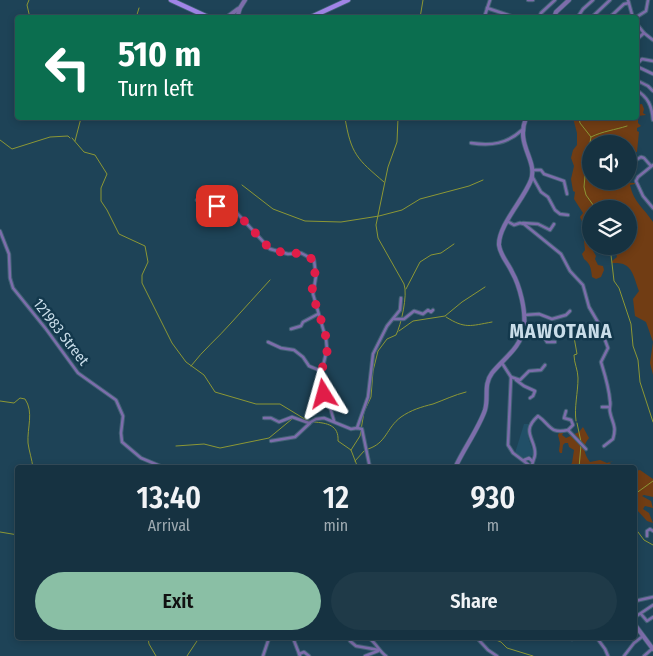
<!DOCTYPE html>
<html lang="en">
<head>
<meta charset="utf-8">
<style>
  :root { --surface:#163241; --page:#1f3a48; --text:#f1f3f6; --muted:#9eaab1; --line:#354d5a; --accent:#8abfa5 }
  body { margin:0; font-family:"Fira Sans Condensed",sans-serif; background:var(--page); color:var(--text); height:100vh; display:flex; flex-direction:column; font-size:19px; white-space:nowrap }
  * { box-sizing:border-box; margin:0 }
  p { font-size:16px; color:var(--muted) }
  .icon { flex:none; width:28px; height:28px; fill:none; stroke:currentColor; stroke-width:2; stroke-linecap:round; stroke-linejoin:round }
  .map { position:relative; flex:1; overflow:hidden }
  .drawer { position:absolute; left:15px; top:465px; width:622px; height:175px; display:flex; flex-direction:column; background:var(--surface); border-radius:5px; box-shadow:0 2px 8px #0003,0 0 0 1px var(--line) }
  .drawer>* { flex:none }
  .top-card { position:absolute; left:15px; top:15px; width:624px; height:105px; border-radius:5px; box-shadow:0 2px 8px #0003,0 0 0 1px var(--line); background:#0b6e4f; color:#fff; overflow:hidden }
  .buttons { position:absolute; left:582px; top:135px; display:grid; gap:10px }
  .buttons a { display:grid; place-items:center; width:55px; height:55px; border-radius:50%; background:var(--surface); box-shadow:0 2px 8px #0003,0 0 0 1px var(--line); font-size:25px }
  .pin { position:absolute; display:grid; place-items:center; width:42px; height:42px; color:#fff; margin:-21px; border-radius:10px; box-shadow:0 2px 8px #0006 }
  .me { position:absolute; width:55px; margin:-28px; rotate:352deg; stroke-linejoin:round; filter:drop-shadow(0 0 4px #0008) }
  .turn { display:flex; align-items:center; gap:18px; height:105px; padding:0 20px; font-size:22px }
  .turn .icon { width:65px; height:65px; stroke-width:2.5 }
  .turn b { display:block; font-size:35px; line-height:42px }
  .eta { display:flex; justify-content:space-evenly; align-items:center; height:85px; text-align:center }
  .eta b { font-size:30px; font-weight:600; line-height:35px }
  .button { display:flex; gap:10px; margin-top:auto; padding:10px 20px }
  .button a { flex:1; height:58px; border-radius:30px; background:var(--accent); color:#111; font-size:20px; font-weight:600; line-height:58px; text-align:center }
  .button a+a { background:var(--page); color:var(--text) }
  .map>svg:first-child { display:block }
  .built { fill:#214f67 }
  .green { fill:#713d14 }
  .lines { fill:none; stroke-linecap:round; stroke-linejoin:round }
  .stream { stroke:#8c9735; stroke-width:1 }
  .minor-casing { stroke:#406274; stroke-width:4.5 }
  .tertiary-casing { stroke:#406274; stroke-width:5.5 }
  .secondary-casing { stroke:#406274; stroke-width:6 }
  .minor { stroke:#7d6dab; stroke-width:2.5 }
  .tertiary { stroke:#7d6dab; stroke-width:4 }
  .secondary { stroke:#a084e7; stroke-width:4.5 }
  .route { stroke:#e11d48; stroke-width:9; stroke-dasharray:0 16.2 }
  .labels { text-anchor:middle; stroke-width:5; stroke-linejoin:round; paint-order:stroke }
  .street-label { font-size:15px; fill:#c9dde9; stroke:#13384c }
  .district-label { font-size:20px; font-weight:bold; letter-spacing:1px; fill:#c9dde9; stroke:#13384c }
</style>
</head>
<body>
<div class="map">
<svg width="653" height="656" viewBox="0 0 653 656">
  <rect width="100%" height="100%" fill="#1e4357"/>
  <!-- built -->
  <path class="built" d="M524 424H528L529 426 528 437 534 455 523 458 515 453Z"/>
  <!-- green -->
  <g class="green">
    <path d="M642 104 644 109 643 113 646 115 638 116V123L641 126 637 128V131L639 132 637 152H632L629 155V144H591V181L635 183V184L630 185C634 203 644 208 653 222V375L650 363 653 342 646 322 635 316 633 299 639 291C636 284 633 268 625 265 622 263 616 263 612 263V261L617 257 616 253 600 246H629V209H591V246H595L592 249 596 256 595 259 598 265 603 266 604 270 601 277 596 279 592 277C591 270 591 264 584 259L582 254 585 250 584 241 589 237 580 217 583 213 574 199 575 192 573 191 571 179 574 166 571 158 573 150 577 145V133L573 118H636V105Z"/>
    <path d="M583 427 589 438C582 446 584 454 590 462L600 460 607 463 613 461 609 463 616 466 568 467 572 463 574 450 569 447 568 443H565L563 445 562 453H560L559 451 560 443 558 435 559 433 564 432 562 435 566 438 579 432Z"/>
    <path d="M640 470 653 479V497L644 495 642 496 651 501 653 508 645 506 643 509 649 513 653 523 647 521 637 510 638 505 635 503V471Z"/>
  </g>
  <g class="lines">
    <!-- stream -->
    <g class="stream">
      <path d="M29 0 27 5 30 18"/>
      <path d="M136 18 139 8"/>
      <path d="M420 18 423 0"/>
      <path d="M345 118C351 154 357 159 384 182"/>
      <path d="M579 118 580 123 591 137 589 148 590 165 585 176 584 187 586 195 596 209"/>
      <path d="M591 137C603 131 615 130 627 126"/>
      <path d="M72 138 84 152 95 155 107 174 101 188V201L107 210 119 234 145 246 148 262 142 275V283L172 343 186 362 204 375 215 392 256 404H280L308 421H310"/>
      <path d="M0 140 12 149 50 137 68 136 70 138"/>
      <path d="M75 141 81 118"/>
      <path d="M242 185 273 209 305 221 341 222 379 216 402 210 420 199 469 186 483 180"/>
      <path d="M610 246 614 281 619 288 631 324 633 346 638 360 640 382 653 422"/>
      <path d="M406 289 420 262 431 255 441 253 454 244"/>
      <path d="M446 317C465 329 470 326 492 322"/>
      <path d="M399 331 413 321 445 316 462 302 485 287"/>
      <path d="M574 337 577 354 574 355C574 363 578 370 578 378 578 393 574 407 576 421"/>
      <path d="M191 366C203 350 218 338 231 323 244 309 257 294 270 280"/>
      <path d="M0 401 14 403 20 398 25 399C34 412 27 428 28 443 29 451 32 459 33 468"/>
      <path d="M314 422C327 423 339 425 338 441L351 450 358 468"/>
      <path d="M577 423 581 442"/>
      <path d="M176 446 204 444 220 448 269 438 292 419"/>
      <path d="M368 449C387 443 386 428 401 417 411 410 421 407 433 404 444 400 454 395 466 392"/>
      <path d="M351 450 360 436 364 412 371 397 373 371 378 351 387 339 396 335C401 325 408 295 404 284L378 238 376 225 388 167 397 142 398 118"/>
      <path d="M355 461 365 450"/>
      <path d="M579 468 581 445"/>
      <path d="M635 494 653 481"/>
      <path d="M635 528 644 540 653 545"/>
      <path d="M0 532 18 535"/>
      <path d="M148 638 149 644 156 656"/>
      <path d="M491 638 501 642 507 648 533 656"/>
      <path d="M187 656 199 638"/>
    </g>
    <!-- minor casing -->
    <g class="minor-casing">
      <g id="minor">
        <path d="M528 0H533"/>
        <path d="M628 0 633 18"/>
        <path d="M487 8 517 18"/>
        <path d="M484 18 490 0"/>
        <path d="M539 18 541 13 555 0"/>
        <path d="M577 18 583 9 593 0"/>
        <path d="M591 18 610 0"/>
        <path d="M609 18 624 4 629 3"/>
        <path d="M635 18 646 11 648 0"/>
        <path d="M636 23 644 33 653 40"/>
        <path d="M636 40 644 33"/>
        <path d="M636 65 642 59 653 61"/>
        <path d="M636 66 653 74"/>
        <path d="M636 80 648 86 653 91"/>
        <path d="M636 90C648 97 652 106 653 120"/>
        <path d="M471 143C491 146 507 144 522 130"/>
        <path d="M629 164 641 157 644 158 651 166"/>
        <path d="M653 165 638 177 636 181 643 196 653 208"/>
        <path d="M532 170H541L544 174 564 181 567 194"/>
        <path d="M532 176 541 192 548 197 555 210 560 214 568 215"/>
        <path d="M197 200 208 207 219 206 236 212 270 249 288 254 301 253 314 260 316 276 313 294 326 339 327 349 321 375 327 385 324 396 330 407 334 421"/>
        <path d="M507 221 514 225 520 223 524 224 561 254 570 271 583 285 589 307 599 324 608 348 601 362C605 375 609 387 610 401 611 405 609 408 610 412 612 423 617 425 613 439L604 446"/>
        <path d="M523 223 538 224 550 230 554 224"/>
        <path d="M0 231 9 254 10 278 13 288 46 329 78 373 116 400 123 416 121 433 122 442 141 458 165 468"/>
        <path d="M524 315 539 314 552 319 566 315 570 311"/>
        <path d="M394 319H404L414 311 423 314 428 310 431 312 433 310"/>
        <path d="M291 329 301 326 303 322 318 314"/>
        <path d="M523 330 541 332 547 342H555"/>
        <path d="M268 342 281 348 294 350 303 357 309 366 321 371"/>
        <path d="M502 363 511 377 508 445 513 453 533 468"/>
        <path d="M511 377 520 380 529 371 541 370 545 365"/>
        <path d="M516 380 524 386 535 391 533 396 530 398"/>
        <path d="M602 407H609"/>
        <path d="M566 411 564 418 571 420 573 425 568 430"/>
        <path d="M264 418H271L279 422 292 417 309 423 316 419 324 418 351 429 357 428 362 429 370 468"/>
        <path d="M357 428 368 397 373 354 387 326 400 310 401 298"/>
        <path d="M271 441 295 437 310 423"/>
        <path d="M524 460 529 458 532 461"/>
        <path d="M532 466C532 462 535 458 535 454 536 439 520 432 538 416 551 425 549 434 568 430L586 449"/>
        <path d="M647 536V531L650 529 653 531"/>
        <path d="M635 601 653 597"/>
        <path d="M641 614 647 621 653 617"/>
        <path d="M635 617 653 605"/>
        <path d="M293 638 300 656"/>
        <path d="M369 638C376 643 379 651 386 656"/>
        <path d="M477 638 488 650 497 656"/>
        <path d="M568 638 572 639 576 638"/>
        <path d="M597 638 605 649 608 656"/>
        <path d="M510 639 511 638"/>
        <path d="M350 641 356 646 379 650"/>
        <path d="M299 654 304 652 309 656"/>
        <path d="M263 656 269 638"/>
        <path d="M365 656 378 651"/>
        <path d="M624 656 634 643 643 636"/>
        <path d="M644 656 652 649"/>
      </g>
    </g>
    <!-- tertiary casing -->
    <g class="tertiary-casing">
      <g id="tertiary">
        <path d="M226 18 238 9"/>
        <path d="M237 18 240 8 245 0"/>
        <path d="M554 18 556 12 569 0"/>
        <path d="M455 468C463 450 479 428 485 410 489 397 483 385 492 373 504 358 521 348 524 327 526 311 520 286 512 272 508 263 500 255 499 245 498 226 524 199 531 180 538 160 515 145 526 118"/>
        <path d="M635 625 653 649"/>
      </g>
    </g>
    <!-- secondary casing -->
    <g class="secondary-casing">
      <g id="secondary">
        <path d="M171 0 210 18"/>
        <path d="M309 18 348 0"/>
      </g>
    </g>
    <!-- minor -->
    <use href="#minor" class="minor"/>
    <!-- tertiary -->
    <use href="#tertiary" class="tertiary"/>
    <!-- secondary -->
    <use href="#secondary" class="secondary"/>
  </g>
  <g class="lines">
    <!-- route -->
    <path class="route" d="M217 206 230 209 236 212 270 249 288 254 301 253 314 260C318 275 310 284 313 294 317 313 328 332 327 351 327 361 320 368 321 378L326 382 328 386 324 394"/>
  </g>
  <g class="labels">
    <!-- street labels -->
    <g class="street-label">
      <text transform="translate(61 332) rotate(52)" y="5">121983 Street</text>
    </g>
    <!-- district labels -->
    <g class="district-label">
      <text x="561" y="338">MAWOTANA</text>
    </g>
  </g>
</svg>
<div class="buttons">
<a><svg class="icon" aria-label="sound" viewBox="0 0 24 24"><path d="M4 9h4l5-4v14l-5-4H4zM17 9q2 3 0 6"/></svg></a>
<a><svg class="icon" aria-label="layers" viewBox="0 0 24 24"><path d="M12 4l9 5-9 5-9-5zM3 14l9 5 9-5"/></svg></a>
</div>
<div class="pin" style="left:217px;top:206px;background:#d93025"><svg class="icon" aria-label="arrive" viewBox="0 0 24 24"><path d="M6 21V4h12l-3 4 3 4H6"/></svg></div>
<svg class="me" style="left:324px;top:394px" viewBox="-20 -20 40 40"><path d="M0-17L14 15 0 8-14 15z" fill="#e11d48" stroke="#fff" stroke-width="4"/></svg>
<div class="top-card">
<div class="turn"><svg class="icon" aria-label="left" viewBox="0 0 24 24"><path d="M17 20v-9H6M10 6l-5 5 5 5"/></svg><div><b>510 m</b>Turn left</div></div>
</div>
<section class="drawer">
<div class="eta">
<div><b>13:40</b><p>Arrival</p></div>
<div><b>12</b><p>min</p></div>
<div><b>930</b><p>m</p></div>
</div>
<div class="button"><a>Exit</a><a>Share</a></div>
</section>
</div>
</body>
</html>
